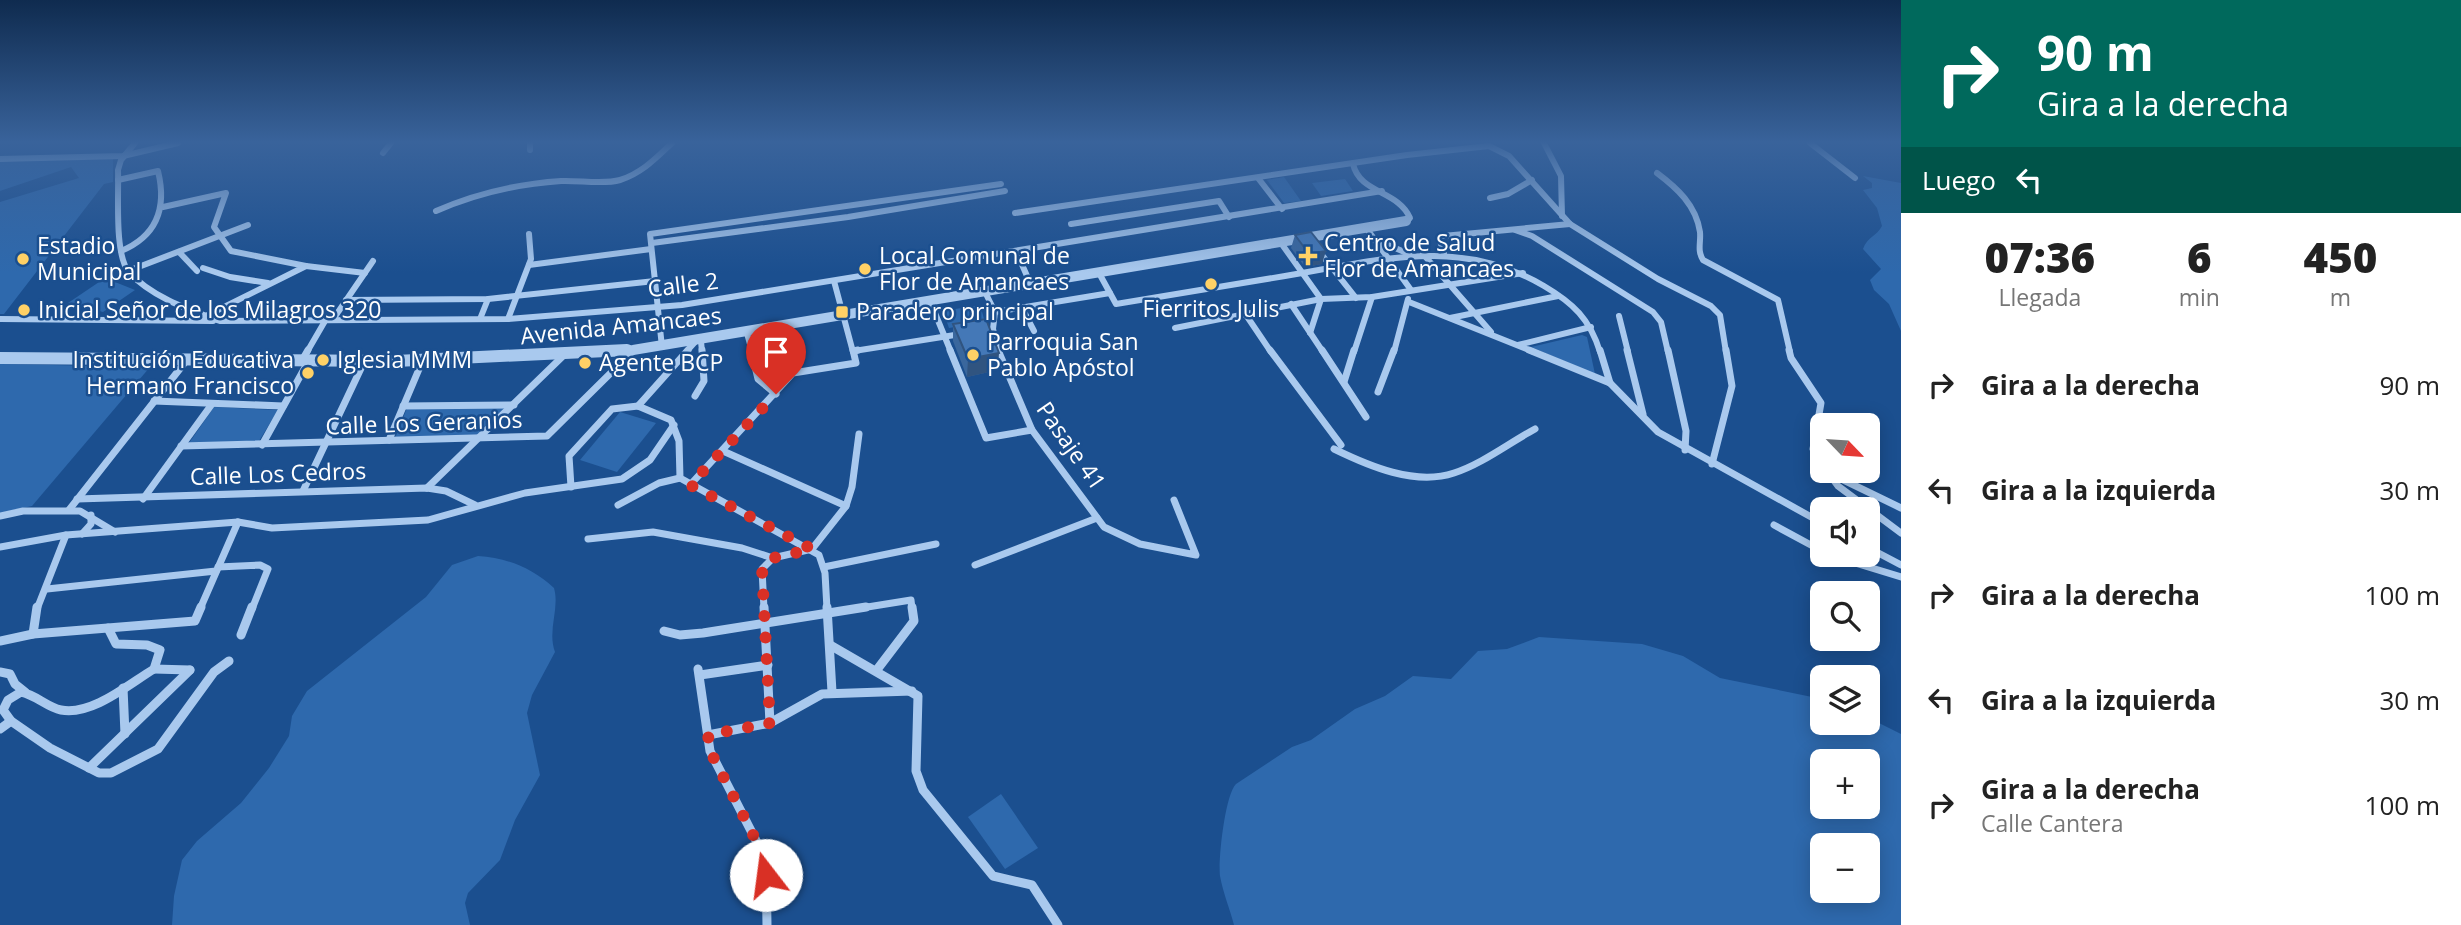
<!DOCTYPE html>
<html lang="es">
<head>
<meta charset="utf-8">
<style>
  :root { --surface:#fff; --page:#f6f6f6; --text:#222; --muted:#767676 }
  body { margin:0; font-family:"Open Sans",sans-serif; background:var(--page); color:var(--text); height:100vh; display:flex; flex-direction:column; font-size:26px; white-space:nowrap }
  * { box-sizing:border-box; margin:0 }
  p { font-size:23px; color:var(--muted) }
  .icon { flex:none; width:38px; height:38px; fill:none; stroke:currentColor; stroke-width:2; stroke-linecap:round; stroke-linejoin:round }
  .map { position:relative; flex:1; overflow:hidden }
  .side { display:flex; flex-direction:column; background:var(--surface); width:560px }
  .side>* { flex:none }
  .banner { background:#00695c; color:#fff; overflow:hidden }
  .needle { width:46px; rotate:115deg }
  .controls { position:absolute; left:1810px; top:413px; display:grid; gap:14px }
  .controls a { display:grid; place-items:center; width:70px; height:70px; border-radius:10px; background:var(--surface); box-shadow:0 4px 18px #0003; font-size:35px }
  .pin { position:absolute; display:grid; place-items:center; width:60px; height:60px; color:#fff; margin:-72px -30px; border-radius:50% 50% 50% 0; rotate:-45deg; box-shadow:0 0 7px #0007 }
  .pin .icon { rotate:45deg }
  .me { position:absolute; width:77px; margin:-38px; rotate:345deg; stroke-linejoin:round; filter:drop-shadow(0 0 5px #0008) }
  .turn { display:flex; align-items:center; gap:24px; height:147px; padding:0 21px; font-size:32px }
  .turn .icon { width:91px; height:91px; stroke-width:2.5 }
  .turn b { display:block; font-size:49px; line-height:60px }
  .then { display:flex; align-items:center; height:66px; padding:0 21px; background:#0003; gap:14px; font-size:26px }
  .eta { display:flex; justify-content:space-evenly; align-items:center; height:119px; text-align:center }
  .eta b { font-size:42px; font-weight:800; line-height:49px }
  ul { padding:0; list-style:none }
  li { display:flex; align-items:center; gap:21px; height:105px; padding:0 21px }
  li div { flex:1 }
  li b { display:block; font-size:26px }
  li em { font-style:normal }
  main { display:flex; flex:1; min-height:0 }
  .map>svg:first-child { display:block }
  .green { fill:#2e69ad; fill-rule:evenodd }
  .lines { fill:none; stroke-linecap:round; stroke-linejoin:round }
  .minor-far2 { stroke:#a9c9ee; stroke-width:6 }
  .minor-far1 { stroke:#a9c9ee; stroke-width:7 }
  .minor { stroke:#a9c9ee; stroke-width:9 }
  .tertiary-far1 { stroke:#a9c9ee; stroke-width:10 }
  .tertiary { stroke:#a9c9ee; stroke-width:12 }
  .wall { fill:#3a679d }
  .shaded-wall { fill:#305480 }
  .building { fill:#4478b7; stroke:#305480; stroke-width:2 }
  .route { stroke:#d93025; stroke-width:12; stroke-dasharray:0 21.6 }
  .poi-dot { fill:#ffd166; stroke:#1b4f8f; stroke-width:2.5 }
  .labels { text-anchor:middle; stroke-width:5; stroke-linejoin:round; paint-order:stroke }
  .poi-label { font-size:23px; fill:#fff; stroke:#1b4f8f; text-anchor:start }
  .street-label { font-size:23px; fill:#fff; stroke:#1b4f8f }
</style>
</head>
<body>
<main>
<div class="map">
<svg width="1901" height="925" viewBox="0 0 1901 925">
  <rect width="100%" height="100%" fill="#1b4f8f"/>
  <!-- green -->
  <g class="green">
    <path d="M113 159V182L104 184 4 314H0V202L79 178 71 167 0 191V162Z"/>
    <path d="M1863 176 1901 183V331L1889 304 1874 290 1870 280 1881 269 1863 249C1867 237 1877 236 1882 226L1877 208 1863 190 1872 188V183Z"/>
    <path d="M1284 177 1301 201 1284 203 1267 180Z"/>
    <path d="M1345 179 1353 191 1321 196 1312 183Z"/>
    <path d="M105 278 135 290 103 312 68 303Z"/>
    <path d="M980 305 985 322 949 328 943 311Z"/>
    <path d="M1582 335 1587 337 1595 374 1531 347Z"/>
    <path d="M0 364 150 367 32 506 0 513Z"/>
    <path d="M214 407 278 410 259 441 189 443Z"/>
    <path d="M407 408H505L479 435 395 438Z"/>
    <path d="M620 412 656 423 617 472 580 460Z"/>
    <path d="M478 556C508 558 532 568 554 588 560 609 547 630 555 652L532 695 527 713 540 775 515 820 500 860 468 893 465 903 470 925H172L174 896 182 860 197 841 241 803 269 768 289 736 292 716 307 691 426 597 452 565Z"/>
    <path d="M1539 637 1642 644 1683 656 1720 678 1817 698 1822 700V723H1867V717L1901 734V925H1234C1230 909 1223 893 1220 876 1218 860 1225 795 1236 784L1292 747 1311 740 1355 709 1385 696 1413 676 1451 679 1478 651 1507 649ZM1822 761H1867V807H1822ZM1822 845H1867V891H1822Z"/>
    <path d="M1001 794 1038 848 1005 869 968 817Z"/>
  </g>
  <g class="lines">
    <!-- minor-far2 -->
    <g class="minor-far2">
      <path d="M135 143 121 160 118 170C119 194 114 255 129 272 151 297 190 310 220 321L508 319 682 305 1382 191"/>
      <path d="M530 143V150"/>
      <path d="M1544 143 1561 176 1562 216"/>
      <path d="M1810 143 1855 178"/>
      <path d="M383 153 391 143"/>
      <path d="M0 159 123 156 178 143"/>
      <path d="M1353 164C1360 194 1398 190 1410 218L1406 221"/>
      <path d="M1657 173C1677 188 1696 205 1700 232 1701 243 1697 250 1703 260L1778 300 1790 352"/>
      <path d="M1258 178 1282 209"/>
      <path d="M118 180 158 171C167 208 157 236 121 251"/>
      <path d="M1490 198 1508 194 1532 180"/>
      <path d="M163 207 226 193 214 227 231 251 306 266 206 316"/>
      <path d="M436 211C477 193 516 184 561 181 579 180 603 185 620 180 642 173 656 158 672 143"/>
      <path d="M1015 213 1407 155 1489 146 1509 156 1570 224 1658 279 1711 306 1720 315 1726 352"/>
      <path d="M1071 224 1219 201 1229 217"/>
      <path d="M1367 229 1411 290"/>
      <path d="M1515 230 1532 236 1653 312 1661 322 1668 352"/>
      <path d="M1379 241 1409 254"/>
      <path d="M652 243 848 217 1005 191"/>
      <path d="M1281 243 1321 299 1310 333"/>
      <path d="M1318 250 1356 298"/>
      <path d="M1016 251 1031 285"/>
      <path d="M179 252 197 271"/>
      <path d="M1444 253 1439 238 1443 236 1570 224"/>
      <path d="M1423 254 1491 332"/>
      <path d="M529 265 651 249"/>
      <path d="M306 266 365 273"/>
      <path d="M203 268 230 277 268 283"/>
      <path d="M128 271 248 225"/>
      <path d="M1099 273 1116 304C1172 295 1228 285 1285 276 1376 261 1458 235 1544 286 1573 303 1590 319 1600 352"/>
      <path d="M834 281 853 352"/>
      <path d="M985 292 995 312 993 329 998 352"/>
      <path d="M346 300 488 299 655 281"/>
      <path d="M930 301 951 352"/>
      <path d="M1409 302 1534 352"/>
      <path d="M1291 304 1323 352"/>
      <path d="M1022 308 1034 331"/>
      <path d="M995 312 1110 293"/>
      <path d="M1244 312 1271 352"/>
      <path d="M1619 316 1628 352"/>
      <path d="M334 318 373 261"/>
      <path d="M1450 318 1558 296"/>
      <path d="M0 319 213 321"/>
      <path d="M480 319 488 299"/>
      <path d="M508 319 531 259 529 234"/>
      <path d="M1175 328 1321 299 1372 297 1523 273"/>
      <path d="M747 333 752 352"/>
      <path d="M701 341 702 352"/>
      <path d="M1518 345 1591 327"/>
      <path d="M662 347 650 234 1001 184"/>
      <path d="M854 351 961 334"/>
      <path d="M307 352 325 321"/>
      <path d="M686 352 696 341"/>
      <path d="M1354 352 1372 297"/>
      <path d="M1394 352 1408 299"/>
    </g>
    <!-- minor-far1 -->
    <g class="minor-far1">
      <path d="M751 350 758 379 776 394"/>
      <path d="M950 350 986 438 1032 430"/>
      <path d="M998 350 1032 430 1104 527 1140 544 1196 555 1174 500"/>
      <path d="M1270 350 1341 445"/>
      <path d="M1322 350 1366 417"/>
      <path d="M1529 350 1610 383 1658 432 1822 523"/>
      <path d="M1600 350 1610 383"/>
      <path d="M1627 350 1643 414"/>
      <path d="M1668 350 1686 431 1685 450"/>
      <path d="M1789 350 1791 358 1821 403 1813 449 1822 464"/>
      <path d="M854 351 858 350"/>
      <path d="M301 362 308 350"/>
      <path d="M1344 382 1354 350"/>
      <path d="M1378 392 1394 350"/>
      <path d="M695 396 704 381 702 350"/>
      <path d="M154 401 283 406"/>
      <path d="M403 406 514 405"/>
      <path d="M638 406 688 350"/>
      <path d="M389 440 422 362"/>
      <path d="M262 445 308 362"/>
      <path d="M181 446 547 436 633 351"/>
      <path d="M1334 449C1369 466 1415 486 1454 473 1482 464 1509 443 1535 429"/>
      <path d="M723 451 846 506"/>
      <path d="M1712 464 1732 386 1726 350"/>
      <path d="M1827 471 1838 486 1901 533"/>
      <path d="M1829 473 1901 508"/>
      <path d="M690 485 793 373 856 363 853 350"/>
      <path d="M571 487 569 456 612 409 638 406 671 420 679 441 680 478 819 555 825 573 827 609"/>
      <path d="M427 488 563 356"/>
      <path d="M303 491 364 362"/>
      <path d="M77 499 427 488 446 491 475 505"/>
      <path d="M143 499 212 404"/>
      <path d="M618 505 659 483 680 478"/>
      <path d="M69 510 186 361"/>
      <path d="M0 516 23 511H80L115 532"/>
      <path d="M1774 525 1822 551"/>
      <path d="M82 534 91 524V515"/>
      <path d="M588 539 653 532 742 548 773 558 812 549 846 506 852 487 859 434"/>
      <path d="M0 547 66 535 238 522 272 528 428 520 525 493 622 479 650 460 674 425"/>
      <path d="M1867 547 1901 565"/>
      <path d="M1829 555 1901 577"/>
      <path d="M975 565 1097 518"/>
      <path d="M218 567 260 565 268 569 252 609"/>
      <path d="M824 567 936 544"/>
      <path d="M47 589 216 571"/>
      <path d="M37 609 66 535"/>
      <path d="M200 609 238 522"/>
      <path d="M764 609 762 569 773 558"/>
      <path d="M855 609 911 600 912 609"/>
    </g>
    <!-- minor -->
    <g class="minor">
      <path d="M764 607 770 723"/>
      <path d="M827 607 832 692"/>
      <path d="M108 628 116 644 147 645 160 650 154 669C129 684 92 716 61 710 47 707 36 695 21 692L8 700 3 710 11 721 50 748 99 773H111L158 749 214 672 229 661"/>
      <path d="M664 631 680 635 703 633 866 607"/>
      <path d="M33 634 37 607"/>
      <path d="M241 635 252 607"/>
      <path d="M0 641 33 634 195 621 201 607"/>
      <path d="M830 645 918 696 916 771 923 790 993 876 1032 885 1058 925"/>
      <path d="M154 669 190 670"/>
      <path d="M698 669 710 751 766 860 767 925"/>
      <path d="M876 671 914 621 912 607"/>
      <path d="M0 672 10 674 15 684 25 692"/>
      <path d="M700 675 768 665"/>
      <path d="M123 688 125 734"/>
      <path d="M0 729 11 721"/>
      <path d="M708 735 770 723 822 694 912 691"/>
      <path d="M89 768 190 670"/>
    </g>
    <!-- tertiary-far1 -->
    <path class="tertiary-far1" d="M602 352 633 350 1406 221"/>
    <!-- tertiary -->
    <path class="tertiary" d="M0 358 396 361 627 350"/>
  </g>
  <!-- wall -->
  <g class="wall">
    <path d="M1295 235 1322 264 1305 267 1291 248Z"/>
    <path d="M953 324 998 370 967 377 953 341Z"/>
  </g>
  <!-- shaded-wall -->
  <g class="shaded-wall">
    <path d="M1326 251 1322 264 1305 267 1309 254Z"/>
    <path d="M999 353 998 370 967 377 968 359Z"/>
  </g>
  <!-- building -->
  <g class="building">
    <path d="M1311 232 1326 251 1309 254 1295 235Z"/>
    <path d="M986 319 999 353 968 359 953 324Z"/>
  </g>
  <!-- sky -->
  <linearGradient id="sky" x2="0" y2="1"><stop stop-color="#0f2b4f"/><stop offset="0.52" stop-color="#39639b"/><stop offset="1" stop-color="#39639b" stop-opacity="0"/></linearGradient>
  <rect width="1901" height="273" fill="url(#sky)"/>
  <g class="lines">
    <!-- route -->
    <path class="route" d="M766 875V860L710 751 708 735 770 723 762 569 773 558 812 549 690 485 776 394"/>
  </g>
  <!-- markers -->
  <g class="poi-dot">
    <path d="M1304.5 245.5h7v7h7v7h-7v7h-7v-7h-7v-7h7z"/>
    <circle cx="23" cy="259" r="7"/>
    <circle cx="865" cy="269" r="7"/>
    <circle cx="1211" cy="284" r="7"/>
    <circle cx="24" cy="310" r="7"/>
    <rect x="835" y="305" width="14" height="14" rx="3.5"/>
    <circle cx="973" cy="355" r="7"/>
    <circle cx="323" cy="360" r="7"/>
    <circle cx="585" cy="363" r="7"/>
    <circle cx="308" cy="373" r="7"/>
  </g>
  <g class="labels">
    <!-- poi labels -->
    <g class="poi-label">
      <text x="1324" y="251">Centro de Salud<tspan x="1324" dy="26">Flor de Amancaes</tspan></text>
      <text x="37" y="254">Estadio<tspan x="37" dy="26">Municipal</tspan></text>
      <text x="879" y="264">Local Comunal de<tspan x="879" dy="26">Flor de Amancaes</tspan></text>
      <text x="1211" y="317" text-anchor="middle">Fierritos Julis</text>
      <text x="38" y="318">Inicial Señor de los Milagros 320</text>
      <text x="856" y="320">Paradero principal</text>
      <text x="987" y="350">Parroquia San<tspan x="987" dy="26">Pablo Apóstol</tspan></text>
      <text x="294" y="368" text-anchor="end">Institución Educativa<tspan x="294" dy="26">Hermano Francisco</tspan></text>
      <text x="337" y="368">Iglesia MMM</text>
      <text x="599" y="371">Agente BCP</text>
    </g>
    <!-- street labels -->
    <g class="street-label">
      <text transform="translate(683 285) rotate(-7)" y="8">Calle 2</text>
      <text transform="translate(621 326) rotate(-6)" y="8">Avenida Amancaes</text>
      <text transform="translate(424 423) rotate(-2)" y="8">Calle Los Geranios</text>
      <text transform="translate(1071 446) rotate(55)" y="8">Pasaje 41</text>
      <text transform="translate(278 474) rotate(-2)" y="8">Calle Los Cedros</text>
    </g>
  </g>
</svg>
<div class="controls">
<a><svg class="needle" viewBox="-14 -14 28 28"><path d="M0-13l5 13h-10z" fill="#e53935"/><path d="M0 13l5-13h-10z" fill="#767676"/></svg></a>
<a><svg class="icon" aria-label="sound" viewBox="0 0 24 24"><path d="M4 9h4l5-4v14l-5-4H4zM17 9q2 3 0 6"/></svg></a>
<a><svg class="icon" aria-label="search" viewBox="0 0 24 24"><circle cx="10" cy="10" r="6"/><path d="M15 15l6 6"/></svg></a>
<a><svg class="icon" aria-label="layers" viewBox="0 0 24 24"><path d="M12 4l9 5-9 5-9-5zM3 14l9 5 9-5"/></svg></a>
<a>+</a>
<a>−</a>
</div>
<div class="pin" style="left:776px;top:394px;background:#d93025"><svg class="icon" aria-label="arrive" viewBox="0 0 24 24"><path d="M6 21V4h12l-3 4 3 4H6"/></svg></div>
<svg class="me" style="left:766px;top:875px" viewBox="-20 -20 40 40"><circle r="19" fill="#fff"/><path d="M0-13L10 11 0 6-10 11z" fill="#d93025"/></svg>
</div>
<section class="side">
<div class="banner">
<div class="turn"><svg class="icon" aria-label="right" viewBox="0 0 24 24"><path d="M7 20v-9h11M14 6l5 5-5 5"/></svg><div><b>90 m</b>Gira a la derecha</div></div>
<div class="then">Luego<svg class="icon" aria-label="left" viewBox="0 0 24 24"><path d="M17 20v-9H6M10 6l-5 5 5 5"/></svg></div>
</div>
<div class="eta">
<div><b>07:36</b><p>Llegada</p></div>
<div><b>6</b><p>min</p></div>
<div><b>450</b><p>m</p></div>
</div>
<ul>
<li><svg class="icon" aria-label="right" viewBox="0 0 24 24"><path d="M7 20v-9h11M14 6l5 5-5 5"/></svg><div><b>Gira a la derecha</b></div><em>90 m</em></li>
<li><svg class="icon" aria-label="left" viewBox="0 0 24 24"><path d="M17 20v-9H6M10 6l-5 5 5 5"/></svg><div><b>Gira a la izquierda</b></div><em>30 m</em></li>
<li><svg class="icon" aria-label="right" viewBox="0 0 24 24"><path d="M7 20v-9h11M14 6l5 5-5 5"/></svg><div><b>Gira a la derecha</b></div><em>100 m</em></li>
<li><svg class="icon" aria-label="left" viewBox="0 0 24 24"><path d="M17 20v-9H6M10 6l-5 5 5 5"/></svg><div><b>Gira a la izquierda</b></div><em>30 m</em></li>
<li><svg class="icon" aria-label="right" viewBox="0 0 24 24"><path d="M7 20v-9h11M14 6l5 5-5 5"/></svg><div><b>Gira a la derecha</b><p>Calle Cantera</p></div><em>100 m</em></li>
</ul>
</section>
</main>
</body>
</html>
